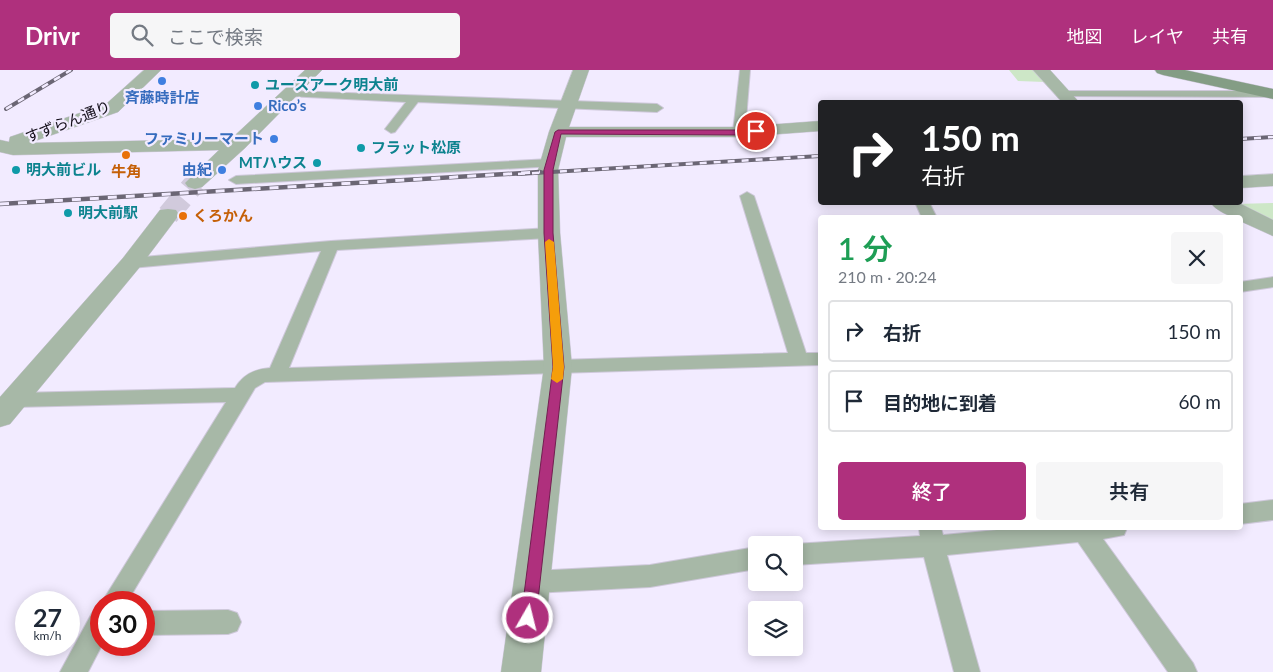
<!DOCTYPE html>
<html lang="ja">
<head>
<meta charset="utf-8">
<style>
  :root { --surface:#fff; --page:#f6f6f7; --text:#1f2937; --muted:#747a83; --line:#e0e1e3; --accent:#af307d }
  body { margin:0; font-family:Lato,"Noto Sans JP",sans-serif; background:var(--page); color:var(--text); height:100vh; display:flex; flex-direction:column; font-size:19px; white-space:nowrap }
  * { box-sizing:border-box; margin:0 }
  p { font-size:16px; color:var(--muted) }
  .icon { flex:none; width:28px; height:28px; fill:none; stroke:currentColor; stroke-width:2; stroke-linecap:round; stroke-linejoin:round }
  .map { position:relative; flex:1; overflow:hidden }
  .drawer { position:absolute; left:818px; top:145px; width:425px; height:315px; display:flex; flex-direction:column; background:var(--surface); border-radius:5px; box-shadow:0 2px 12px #0003 }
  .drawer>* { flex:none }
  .top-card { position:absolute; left:818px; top:30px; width:425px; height:105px; border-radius:5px; box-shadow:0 2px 12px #0003; background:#202124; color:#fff; overflow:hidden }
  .tools { position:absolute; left:748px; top:466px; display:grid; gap:10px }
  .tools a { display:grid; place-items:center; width:55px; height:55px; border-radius:5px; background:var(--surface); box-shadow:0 2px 12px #0003; font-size:25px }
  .speed { position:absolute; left:15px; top:521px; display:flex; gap:10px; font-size:25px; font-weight:700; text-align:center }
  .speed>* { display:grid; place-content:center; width:65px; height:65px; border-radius:50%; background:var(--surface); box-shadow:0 2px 12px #0003; line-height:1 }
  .speed small { font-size:12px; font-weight:400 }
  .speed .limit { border:8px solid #d22; background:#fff; color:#111 }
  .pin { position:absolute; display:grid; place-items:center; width:42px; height:42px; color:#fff; margin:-21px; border:2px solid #fff; border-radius:50%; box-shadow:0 1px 5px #0007 }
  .me { position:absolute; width:55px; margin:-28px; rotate:8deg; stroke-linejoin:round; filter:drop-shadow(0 0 4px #0008) }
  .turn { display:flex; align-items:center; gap:18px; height:105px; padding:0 20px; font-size:22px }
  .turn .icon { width:65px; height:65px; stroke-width:2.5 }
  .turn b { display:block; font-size:35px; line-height:42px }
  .round { display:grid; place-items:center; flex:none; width:52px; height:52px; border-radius:5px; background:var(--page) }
  .summary { display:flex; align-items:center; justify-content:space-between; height:85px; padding:0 20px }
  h1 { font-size:30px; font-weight:600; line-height:38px; color:#1e9e55 }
  .action { display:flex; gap:10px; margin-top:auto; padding:10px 20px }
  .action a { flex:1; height:58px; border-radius:5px; background:var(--accent); color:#fff; font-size:20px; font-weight:600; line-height:58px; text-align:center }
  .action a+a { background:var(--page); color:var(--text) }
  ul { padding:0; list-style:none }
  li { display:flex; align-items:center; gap:15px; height:62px; margin:0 10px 8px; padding:0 10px; border:2px solid var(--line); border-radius:5px }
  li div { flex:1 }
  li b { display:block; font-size:19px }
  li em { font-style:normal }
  header { display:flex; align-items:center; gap:30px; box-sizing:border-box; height:70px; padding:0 25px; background:var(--accent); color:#fff }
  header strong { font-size:24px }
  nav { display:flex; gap:28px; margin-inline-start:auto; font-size:18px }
  .search { width:350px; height:45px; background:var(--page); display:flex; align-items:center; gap:12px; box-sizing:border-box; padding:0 18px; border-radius:5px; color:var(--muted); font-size:19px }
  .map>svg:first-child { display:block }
  .green { fill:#cde7c7 }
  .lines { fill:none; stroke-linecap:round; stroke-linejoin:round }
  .minor-tunnel { stroke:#d1cadc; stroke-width:22; stroke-dasharray:22 11; stroke-linecap:butt }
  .service-casing { stroke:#cec8da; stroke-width:2 }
  .minor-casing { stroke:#cec8da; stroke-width:1 }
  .secondary-casing { stroke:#cec8da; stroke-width:1 }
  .service { fill:#a7b8a7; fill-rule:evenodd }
  .minor { fill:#a7b8a7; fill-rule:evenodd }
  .secondary { fill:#849d85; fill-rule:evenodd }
  .rail-far1-casing { stroke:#6b6674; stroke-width:4 }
  .rail-casing { stroke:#6b6674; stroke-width:4.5 }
  .rail-far1 { stroke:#f2ebff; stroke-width:2.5; stroke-dasharray:7; stroke-linecap:butt }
  .rail { stroke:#f2ebff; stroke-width:3; stroke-dasharray:9; stroke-linecap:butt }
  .route { fill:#af307d; stroke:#721f51 }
  .slow { fill:#f59e0b }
  .shop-dot { fill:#3f7fe0; stroke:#f2ebff; stroke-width:2 }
  .culture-dot { fill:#0f9aa8; stroke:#f2ebff; stroke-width:2 }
  .food-dot { fill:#e8710a; stroke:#f2ebff; stroke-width:2 }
  .labels { text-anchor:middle; stroke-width:4.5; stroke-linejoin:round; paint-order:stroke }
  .far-culture-label { font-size:15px; font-weight:bold; fill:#0d838f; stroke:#f2ebff; text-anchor:start }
  .far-shop-label { font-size:15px; font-weight:bold; fill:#366cbe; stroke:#f2ebff; text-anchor:end }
  .far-street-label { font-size:15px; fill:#130e19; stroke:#f2ebff }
  .far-food-label { font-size:15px; font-weight:bold; fill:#c56008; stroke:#f2ebff }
</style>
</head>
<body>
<header>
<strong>Drivr</strong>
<div class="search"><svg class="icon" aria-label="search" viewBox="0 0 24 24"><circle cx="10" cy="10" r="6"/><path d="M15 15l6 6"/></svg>ここで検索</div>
<nav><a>地図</a><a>レイヤ</a><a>共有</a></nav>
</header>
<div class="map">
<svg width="1273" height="602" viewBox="0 0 1273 602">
  <rect width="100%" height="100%" fill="#f2ebff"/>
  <!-- green -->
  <g class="green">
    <path d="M1009 0H1034L1045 12 1018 11Z"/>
    <path d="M1273 133V153L1236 134Z"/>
  </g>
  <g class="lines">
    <!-- minor-tunnel -->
    <path class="minor-tunnel" d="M168 145 195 113"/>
    <!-- service casing -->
    <g class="service-casing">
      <g id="service">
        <path d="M740 0H750L745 62 739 66 733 62Z"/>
        <path d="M291 21 657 34 663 38 657 42 418 32 395 62 391 63 385 59 406 32 287 26 285 24Z"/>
        <path d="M1063 21H1273V27L1059 26 1057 24Z"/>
        <path d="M550 89 557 93 555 96 236 114 229 110 236 106Z"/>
        <path d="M747 122 754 126 806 283H820V295L265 312 255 318 127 532H102L226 332 15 337 8 335 5 330 8 325 15 323 235 318C243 305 254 299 270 298L321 181 131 198 125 196 123 193 125 190 131 188 331 171 549 158 554 160 557 163 554 166 549 168 337 180 289 298 788 283 740 126Z"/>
        <path d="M915 132H929L937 148H922Z"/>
        <path d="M1273 207V217L1240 222V212Z"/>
        <path d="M1273 430V450L1240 454V434Z"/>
        <path d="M919 458H941L943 465 1018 458H1127L1124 465 1103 469 1193 593 1197 602H1168L1078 472 947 485 980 602H954L924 487 794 495 792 475 794 474 920 466Z"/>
        <path d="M756 477V499L650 517 533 523 524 520 521 512 524 504 533 501 650 495Z"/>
        <path d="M101 540 102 575 88 602H60L92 543Z"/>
        <path d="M228 540 237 543 241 552 237 561 228 564 144 565V541Z"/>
      </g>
    </g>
    <!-- minor casing -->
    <g class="minor-casing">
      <g id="minor">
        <path d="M144 0H161L118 42 29 73 231 69 305 0H322L245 78 202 117 195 119 188 117 185 113 219 80 13 85 0 82V70L9 72 10 67 106 34Z"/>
        <path d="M573 0H589L569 57H739L820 51V61L739 67H566L558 100 560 163 572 297 541 602H501L544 297 538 163V100L549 62Z"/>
        <path d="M1033 0H1050L1079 32H1062Z"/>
        <path d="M1273 104V116L1240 118V106Z"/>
        <path d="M1210 132H1237L1273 150V166L1240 151V148C1231 148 1215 140 1210 132Z"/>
        <path d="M168 139 176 140 179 145 139 198 10 354 0 357V327L123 188 160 140Z"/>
      </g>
    </g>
    <!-- secondary casing -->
    <g class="secondary-casing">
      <path id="secondary" d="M1155 0H1185L1273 19V29L1163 5 1157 3Z"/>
    </g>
    <!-- service -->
    <use href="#service" class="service"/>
    <!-- minor -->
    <use href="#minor" class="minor"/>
    <!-- secondary -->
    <use href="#secondary" class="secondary"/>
    <!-- rail-far1 casing -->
    <g class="rail-far1-casing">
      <g id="rail-far1">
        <path d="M6 39 71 0"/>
        <path d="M1240 69 1273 67"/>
        <path d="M518 104 820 86"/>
      </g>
    </g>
    <!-- rail casing -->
    <g class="rail-casing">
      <path id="rail" d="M0 134 540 102"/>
    </g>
    <!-- rail-far1 -->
    <use href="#rail-far1" class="rail-far1"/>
    <!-- rail -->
    <use href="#rail" class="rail"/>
  </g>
  <!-- route -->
  <path class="route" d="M756 59H758V62L739 65 561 64 553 100V163L564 297 536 548 534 553 528 555 523 553 521 548 553 297 544 163V100L555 62 558 60H739Z"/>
  <!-- slow -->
  <path class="slow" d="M549 169 554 172 564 297 563 309 557 313 551 309 553 297 545 172Z"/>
  <!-- markers -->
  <g class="shop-dot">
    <circle cx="162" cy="11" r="5"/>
    <circle cx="258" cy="36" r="5"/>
    <circle cx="274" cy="69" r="5"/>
    <circle cx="222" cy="100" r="5"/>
  </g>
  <g class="culture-dot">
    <circle cx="255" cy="15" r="5"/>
    <circle cx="361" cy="78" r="5"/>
    <circle cx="317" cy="93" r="5"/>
    <circle cx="16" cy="100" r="5"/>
    <circle cx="68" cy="143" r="5"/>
  </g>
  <g class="food-dot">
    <circle cx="126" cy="85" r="5"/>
    <circle cx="183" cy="146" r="5"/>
  </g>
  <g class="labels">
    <!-- far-culture labels -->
    <g class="far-culture-label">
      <text x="265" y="20">ユースアーク明大前</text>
      <text x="371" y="83">フラット松原</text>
      <text x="307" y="98" text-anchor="end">MTハウス</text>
      <text x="26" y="105">明大前ビル</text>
      <text x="78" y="148">明大前駅</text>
    </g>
    <!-- far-shop labels -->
    <g class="far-shop-label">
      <text x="162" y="33" text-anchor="middle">斉藤時計店</text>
      <text x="268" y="41" text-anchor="start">Rico’s</text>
      <text x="264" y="74">ファミリーマート</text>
      <text x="212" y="105">由紀</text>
    </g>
    <!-- far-street labels -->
    <g class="far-street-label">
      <text transform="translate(68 52) rotate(-21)" y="5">すずらん通り</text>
    </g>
    <!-- far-food labels -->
    <g class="far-food-label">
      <text x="126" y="107">牛角</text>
      <text x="193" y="151" text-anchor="start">くろかん</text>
    </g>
  </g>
</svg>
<div class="tools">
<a><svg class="icon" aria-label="search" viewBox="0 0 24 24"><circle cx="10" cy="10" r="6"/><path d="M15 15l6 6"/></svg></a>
<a><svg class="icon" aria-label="layers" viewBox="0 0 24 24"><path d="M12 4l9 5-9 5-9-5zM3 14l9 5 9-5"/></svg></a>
</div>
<div class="speed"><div>27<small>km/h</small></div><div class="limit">30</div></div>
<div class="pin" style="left:756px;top:61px;background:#d93025"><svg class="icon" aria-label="arrive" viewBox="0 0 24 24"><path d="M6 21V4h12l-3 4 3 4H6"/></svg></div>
<svg class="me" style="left:528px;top:548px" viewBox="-20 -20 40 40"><circle r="17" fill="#af307d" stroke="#fff" stroke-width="3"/><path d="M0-11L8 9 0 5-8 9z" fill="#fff"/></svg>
<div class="top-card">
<div class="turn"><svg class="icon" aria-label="right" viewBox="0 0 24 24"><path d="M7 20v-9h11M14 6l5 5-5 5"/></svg><div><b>150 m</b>右折</div></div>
</div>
<section class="drawer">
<div class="summary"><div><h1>1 分</h1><p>210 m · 20:24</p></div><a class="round"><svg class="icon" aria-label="close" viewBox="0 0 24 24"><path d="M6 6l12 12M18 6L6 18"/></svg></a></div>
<ul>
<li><svg class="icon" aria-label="right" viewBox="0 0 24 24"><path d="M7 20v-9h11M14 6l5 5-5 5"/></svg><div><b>右折</b></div><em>150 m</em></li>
<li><svg class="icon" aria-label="arrive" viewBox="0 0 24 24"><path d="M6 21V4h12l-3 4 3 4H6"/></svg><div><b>目的地に到着</b></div><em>60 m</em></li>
</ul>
<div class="action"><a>終了</a><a>共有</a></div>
</section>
</div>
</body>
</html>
